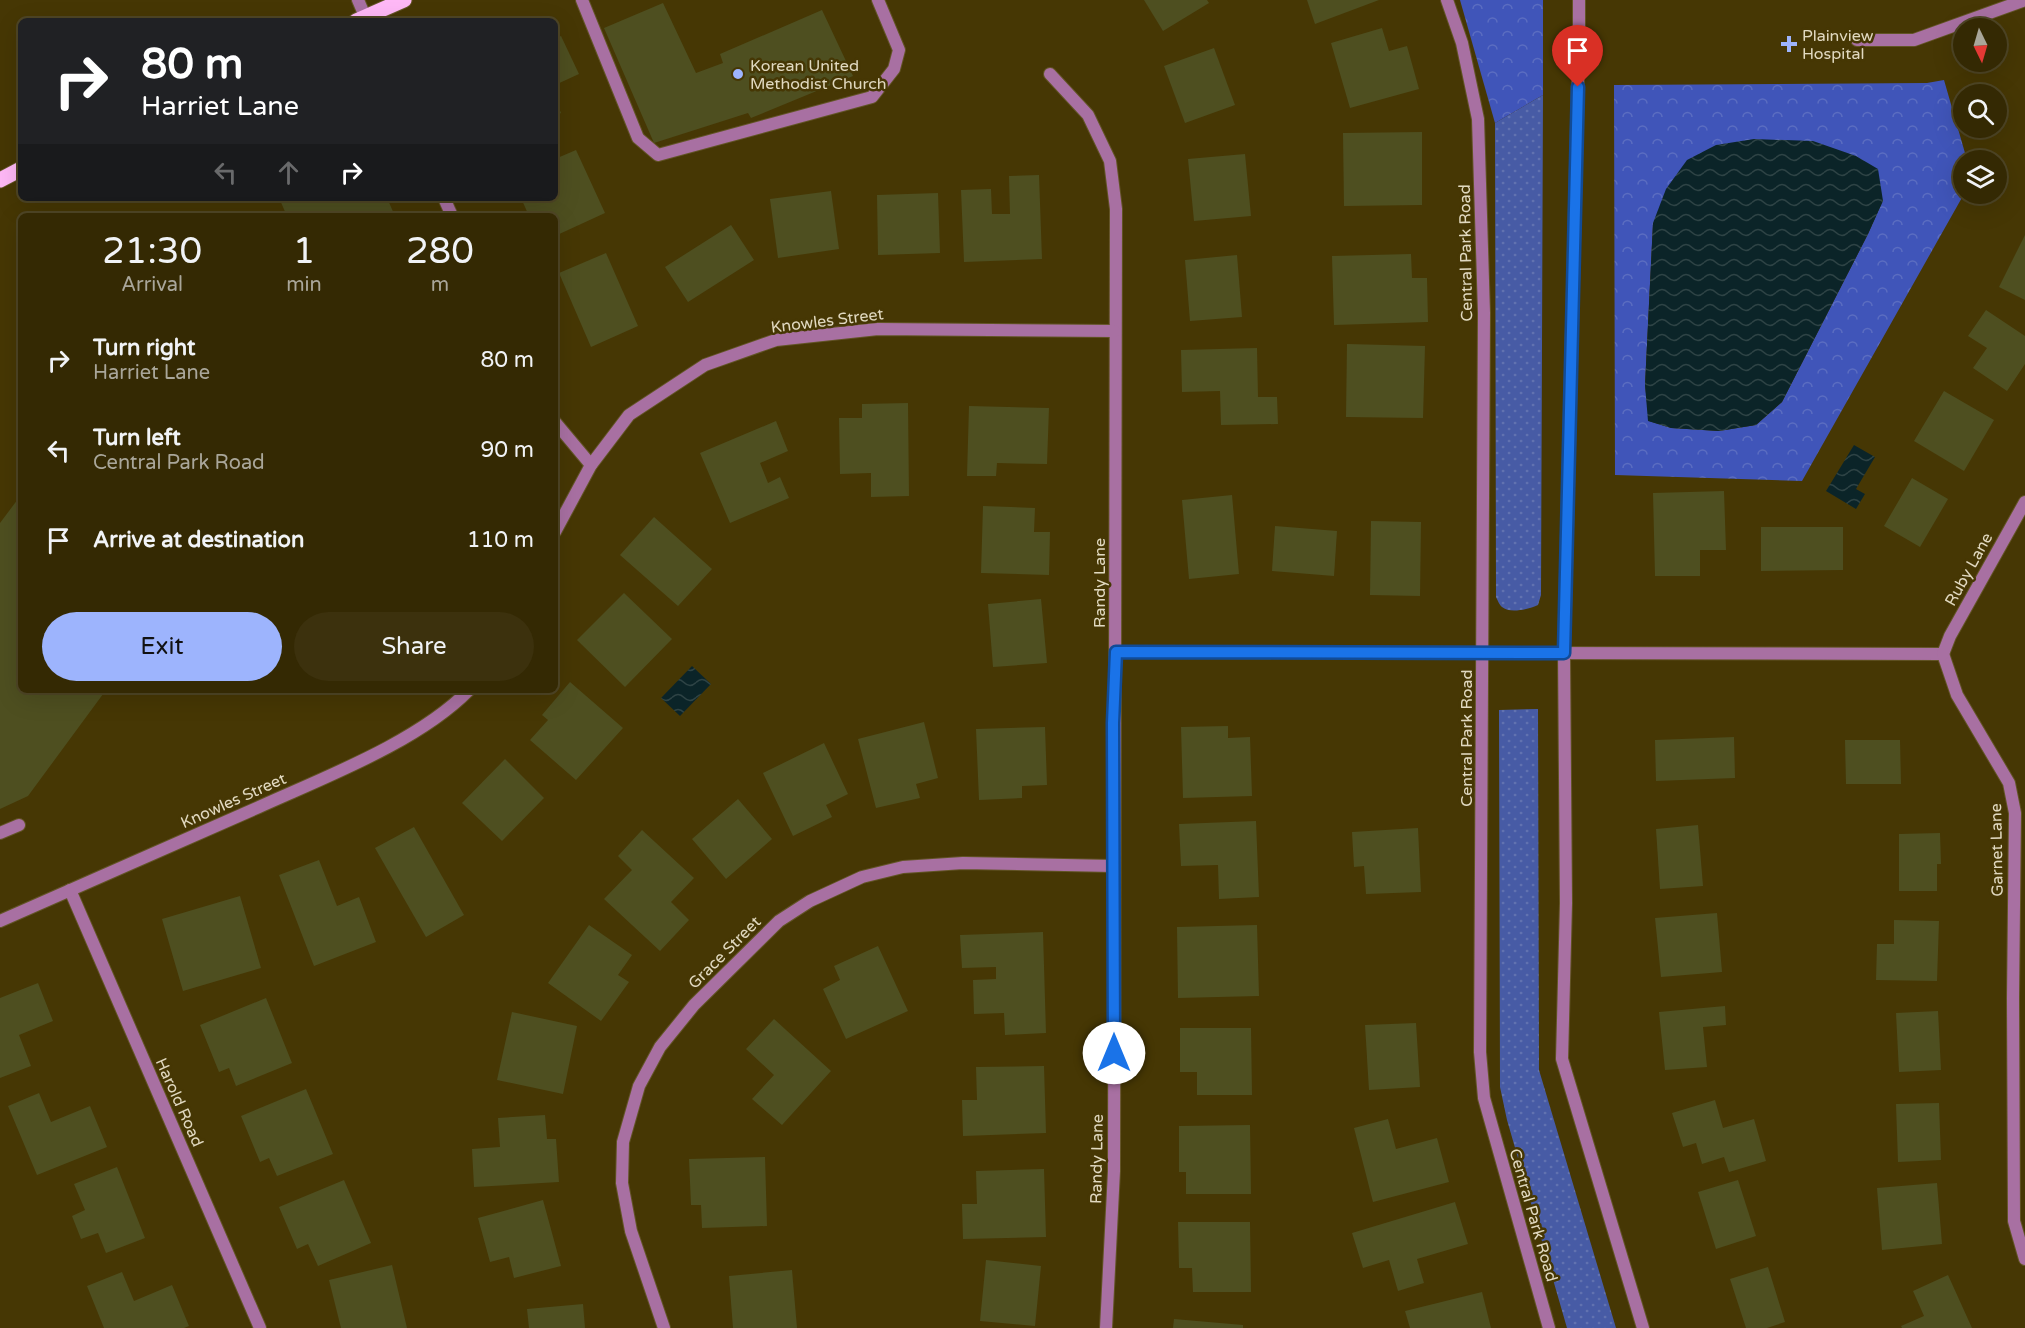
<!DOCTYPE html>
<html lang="en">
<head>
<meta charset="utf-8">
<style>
  :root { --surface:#342903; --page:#3c310d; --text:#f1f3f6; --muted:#a9a69a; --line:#4e4525; --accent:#9db4fd }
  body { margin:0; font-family:"Varela Round",sans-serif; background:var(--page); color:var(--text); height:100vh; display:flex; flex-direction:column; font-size:22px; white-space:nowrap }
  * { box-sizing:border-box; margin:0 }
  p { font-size:20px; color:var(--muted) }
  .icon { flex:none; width:33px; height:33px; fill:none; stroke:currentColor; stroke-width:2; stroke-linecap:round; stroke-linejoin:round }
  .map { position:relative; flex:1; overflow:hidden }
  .details { position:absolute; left:18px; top:213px; width:540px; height:480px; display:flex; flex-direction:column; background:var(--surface); border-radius:9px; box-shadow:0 6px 24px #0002,0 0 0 2px var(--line) }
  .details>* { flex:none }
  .hud { position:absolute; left:18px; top:18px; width:540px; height:183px; border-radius:9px; box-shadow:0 6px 24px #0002,0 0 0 2px var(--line); background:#202124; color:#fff; overflow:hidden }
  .needle { width:39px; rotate:175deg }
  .tools { position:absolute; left:1953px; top:18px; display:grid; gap:12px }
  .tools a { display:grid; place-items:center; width:54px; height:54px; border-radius:50%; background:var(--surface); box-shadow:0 6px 24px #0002,0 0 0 2px var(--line); font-size:30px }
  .pin { position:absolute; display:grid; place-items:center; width:51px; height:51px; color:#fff; margin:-62px -26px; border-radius:50% 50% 50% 0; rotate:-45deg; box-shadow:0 0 6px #0007 }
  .pin .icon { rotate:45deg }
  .me { position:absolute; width:66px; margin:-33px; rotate:0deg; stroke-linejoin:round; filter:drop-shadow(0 0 4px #0008) }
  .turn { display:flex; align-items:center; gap:21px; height:126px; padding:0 24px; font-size:27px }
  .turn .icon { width:78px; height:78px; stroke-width:2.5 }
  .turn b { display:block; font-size:42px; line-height:51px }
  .lanes { display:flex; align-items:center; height:57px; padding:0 24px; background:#0003; justify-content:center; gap:30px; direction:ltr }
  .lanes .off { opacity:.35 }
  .eta { display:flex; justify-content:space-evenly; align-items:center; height:102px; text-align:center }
  .eta b { font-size:36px; font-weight:600; line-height:42px }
  .action { display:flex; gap:12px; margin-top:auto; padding:12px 24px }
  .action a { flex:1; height:69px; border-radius:36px; background:var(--accent); color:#111; font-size:24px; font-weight:600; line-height:69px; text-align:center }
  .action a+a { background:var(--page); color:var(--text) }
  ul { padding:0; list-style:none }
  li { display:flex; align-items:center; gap:18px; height:90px; padding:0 24px }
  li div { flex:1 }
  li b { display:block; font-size:22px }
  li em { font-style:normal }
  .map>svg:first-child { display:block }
  .grass { fill:url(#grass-dots) }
  .forest { fill:url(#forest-crowns); fill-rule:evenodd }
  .water { fill:url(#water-waves) }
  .building { fill:#4e4f20 }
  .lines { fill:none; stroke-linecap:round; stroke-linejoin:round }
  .service-casing { stroke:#625426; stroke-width:14 }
  .minor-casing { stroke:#625426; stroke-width:14 }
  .tertiary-casing { stroke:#625426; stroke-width:14 }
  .primary-casing { stroke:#625426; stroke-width:17 }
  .service { stroke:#a870a2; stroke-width:12 }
  .minor { stroke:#a870a2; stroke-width:12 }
  .tertiary { stroke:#a870a2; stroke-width:12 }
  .primary { stroke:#feb8f6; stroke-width:15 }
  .route-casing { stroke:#114b97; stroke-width:15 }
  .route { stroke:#1a73e8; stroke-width:10 }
  .poi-dot { fill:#9db4fd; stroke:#463704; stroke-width:2 }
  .labels { text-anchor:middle; stroke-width:5; stroke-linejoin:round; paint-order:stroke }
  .poi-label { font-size:16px; fill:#e1d9c0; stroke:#463704; text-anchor:start }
  .street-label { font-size:16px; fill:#e1d9c0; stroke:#463704 }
</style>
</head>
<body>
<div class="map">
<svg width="2025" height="1328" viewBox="0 0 2025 1328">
  <defs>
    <pattern id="grass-dots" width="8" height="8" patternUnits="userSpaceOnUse" patternTransform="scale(1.5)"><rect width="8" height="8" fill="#475ba5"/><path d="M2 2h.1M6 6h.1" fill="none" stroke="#6172b0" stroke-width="1.8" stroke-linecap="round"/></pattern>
    <pattern id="forest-crowns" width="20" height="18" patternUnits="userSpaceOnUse" patternTransform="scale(1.5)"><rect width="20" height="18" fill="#4055b9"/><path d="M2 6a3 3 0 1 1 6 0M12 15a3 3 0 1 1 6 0" fill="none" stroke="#5b6dc1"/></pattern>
    <pattern id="water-waves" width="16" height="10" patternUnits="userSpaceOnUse" patternTransform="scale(1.5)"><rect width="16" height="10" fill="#0b2428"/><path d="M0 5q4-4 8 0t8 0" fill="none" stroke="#2e4345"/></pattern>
  </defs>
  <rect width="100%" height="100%" fill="#463704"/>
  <!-- grass -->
  <g class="grass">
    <path d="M1543 95 1541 595 1538 605C1529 609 1510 614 1502 607 1500 606 1497 599 1496 597L1495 123Z"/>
    <path d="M1538 709 1539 1070 1616 1328H1567L1507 1120 1500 1087 1499 710Z"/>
  </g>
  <!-- forest -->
  <g class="forest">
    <path d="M1460 0H1543V95L1495 123Z"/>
    <path d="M1944 80 1967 160H1964V194L1802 481 1615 475 1614 85 1927 83ZM1883 200 1868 234 1782 402 1756 425 1719 431 1671 428 1649 421 1645 385 1653 223Z"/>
  </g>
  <!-- water -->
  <g class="water">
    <path d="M1754 139 1813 141 1856 156 1878 169 1883 201 1868 234 1782 402 1756 425 1719 431 1671 428 1648 421 1645 385 1653 223 1666 189 1687 160 1716 145Z"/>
    <path d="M1854 445 1875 457 1856 489 1865 494 1856 509 1826 491Z"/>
    <path d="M692 666 711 684 680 716 661 698Z"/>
  </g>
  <!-- building -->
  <g class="building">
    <path d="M1144 0H1207L1209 3 1163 31Z"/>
    <path d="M1307 0H1379L1315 24Z"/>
    <path d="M663 3 696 73 723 63 720 54 822 10 853 76 751 118 748 113 654 143 604 28Z"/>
    <path d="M1382 28 1389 51 1407 46 1419 89 1350 108 1331 43Z"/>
    <path d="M561 36 579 74 555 85V39Z"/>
    <path d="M1214 48 1235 105 1185 123 1164 66Z"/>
    <path d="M555 99 561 113 555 116Z"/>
    <path d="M1422 132V205L1344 206 1343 133Z"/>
    <path d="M576 150 605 213 555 236V216H529L521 198H555V159Z"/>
    <path d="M1245 154 1251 216 1194 221 1188 159Z"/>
    <path d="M1039 175 1042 259 964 262 961 190 991 189 992 214H1010L1009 176Z"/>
    <path d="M831 191 839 249 778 258 770 199Z"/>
    <path d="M938 193 940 253 878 255 877 195Z"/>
    <path d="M279 198H387L395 216H287Z"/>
    <path d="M731 225 754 260 688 302 665 267Z"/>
    <path d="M2025 235V300L1999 287Z"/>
    <path d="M606 253 638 326 591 347 559 273Z"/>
    <path d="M1411 254 1412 278H1427L1428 322 1334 325 1332 256Z"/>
    <path d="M1237 255 1242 317 1190 321 1185 260Z"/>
    <path d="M1986 310 2025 336V364L2007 391 1973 368 1987 348 1968 336Z"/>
    <path d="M1347 344 1425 346 1423 418 1346 417Z"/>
    <path d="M1257 348 1258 397H1277L1278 424 1221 425 1220 391 1182 392 1181 350Z"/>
    <path d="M1944 391 1994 420 1964 471 1914 441Z"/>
    <path d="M908 403 909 496 871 497V473L840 474 839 418H862V404Z"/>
    <path d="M969 406 1049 408 1047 464 997 463 996 476H967Z"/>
    <path d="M776 421 788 451 760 463 768 483 780 477 789 498 730 523 700 453Z"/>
    <path d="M1912 478 1948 499 1920 547 1884 526Z"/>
    <path d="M1724 491 1726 550H1700V576H1655L1653 493Z"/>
    <path d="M21 495V690H106L28 796 0 809V523Z"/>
    <path d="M1232 495 1239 574 1189 579 1182 500Z"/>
    <path d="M983 506 1035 508 1034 532H1050L1049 575 981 573Z"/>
    <path d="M654 517 712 569 678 606 620 555Z"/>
    <path d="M1371 521 1421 522 1420 596 1370 595Z"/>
    <path d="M1275 526 1337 531 1334 576 1272 571Z"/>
    <path d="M1761 527H1843V570L1761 571Z"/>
    <path d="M624 593 672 639 625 687 577 640Z"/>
    <path d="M1041 599 1047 663 993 667 988 604Z"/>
    <path d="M570 682 623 728 576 780 530 740 548 720 542 715Z"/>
    <path d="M924 722 938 778 916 784 920 798 876 808 858 739Z"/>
    <path d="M1228 726V738L1250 737 1252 796 1183 798 1181 727Z"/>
    <path d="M1045 727 1047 785 1022 786V798L979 800 976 729Z"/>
    <path d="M1734 737 1735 778 1656 781 1655 740Z"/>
    <path d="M1845 740H1900L1901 784H1846Z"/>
    <path d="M824 743 848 794 826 805 832 817 793 836 763 773Z"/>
    <path d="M505 759 544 798 502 841 462 803Z"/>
    <path d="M738 799 772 839 726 879 692 839Z"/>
    <path d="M1256 821 1259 897 1219 899 1218 865 1181 866 1179 824Z"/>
    <path d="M1698 825 1703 886 1660 889 1656 829Z"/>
    <path d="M414 827 464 915 426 937 375 848Z"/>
    <path d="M1418 828 1421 892 1366 894 1364 866 1354 867 1352 832Z"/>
    <path d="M642 830 694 878 671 902 689 920 660 951 604 899 632 870 618 856Z"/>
    <path d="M1940 833 1941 864H1937V891H1899V834Z"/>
    <path d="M319 860 337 906 359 897 376 942 314 966 279 875Z"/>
    <path d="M240 896 261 968 183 991 162 919Z"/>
    <path d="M1717 913 1722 972 1661 977 1655 918Z"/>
    <path d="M1894 920 1939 921 1937 981 1876 980 1877 944H1894Z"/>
    <path d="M589 925 632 955 618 975 629 982 601 1021 548 983Z"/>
    <path d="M1257 925 1259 996 1178 998 1177 927Z"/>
    <path d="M1043 932 1046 1033 1005 1035 1004 1013 974 1014 973 980 996 979V967L962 968 960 935Z"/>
    <path d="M878 946 908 1011 846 1039 823 989 840 980 834 966Z"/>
    <path d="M38 983 53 1021 19 1035 31 1066 0 1078V998Z"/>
    <path d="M266 998 292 1063 236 1086 229 1068 219 1072 200 1025Z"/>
    <path d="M1725 1006 1726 1025 1703 1027 1707 1067 1665 1070 1659 1012Z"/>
    <path d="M1938 1011 1941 1070 1899 1072 1896 1013Z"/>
    <path d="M512 1012 577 1026 563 1094 497 1080Z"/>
    <path d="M774 1019 831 1071 782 1125 752 1099 774 1075 746 1049Z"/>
    <path d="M1416 1023 1420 1087 1369 1090 1365 1025Z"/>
    <path d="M1180 1028H1251L1252 1095H1197V1072H1180Z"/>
    <path d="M1044 1066 1046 1133 963 1136 962 1100H977L976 1067Z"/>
    <path d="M306 1089 333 1154 277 1176 269 1158 260 1162 241 1116Z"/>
    <path d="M39 1093 51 1122 90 1106 107 1147 37 1175 8 1106Z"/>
    <path d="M1715 1100 1723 1128 1754 1119 1766 1161 1729 1172 1724 1157 1702 1164 1696 1143 1683 1147 1672 1113Z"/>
    <path d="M1939 1103 1941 1160 1898 1162 1896 1104Z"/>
    <path d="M545 1115 547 1139H556L559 1182 474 1187 472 1149 500 1147 498 1118Z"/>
    <path d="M1388 1119 1396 1149 1437 1138 1449 1182 1373 1202 1354 1128Z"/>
    <path d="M1250 1125 1251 1194H1186V1172H1179V1126Z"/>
    <path d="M765 1157 767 1226 702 1228 701 1205H691L689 1159Z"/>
    <path d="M117 1167 145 1238 106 1253 98 1233 81 1239 72 1216 85 1210 74 1184Z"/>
    <path d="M1044 1169 1046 1237 963 1239 962 1204H977L976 1171Z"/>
    <path d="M344 1180 371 1243 318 1266 308 1244 297 1249 279 1207Z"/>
    <path d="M1738 1180 1756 1236 1716 1249 1698 1192Z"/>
    <path d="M1937 1183 1942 1244 1882 1250 1877 1188Z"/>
    <path d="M543 1200 561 1266 514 1278 509 1257 490 1262 478 1218Z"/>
    <path d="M1455 1202 1468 1244 1417 1259 1424 1283 1398 1291 1389 1260 1363 1268 1352 1233Z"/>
    <path d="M1178 1222H1250L1251 1292H1193L1192 1268H1179Z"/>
    <path d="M986 1260 1041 1266 1035 1326 980 1321Z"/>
    <path d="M392 1265 407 1328H341L329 1280Z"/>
    <path d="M1768 1267 1785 1322 1767 1328H1746L1730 1279Z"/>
    <path d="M792 1270 797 1328H733L729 1276Z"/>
    <path d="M122 1272 134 1301 172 1285 189 1326 184 1328H104L87 1286Z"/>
    <path d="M1948 1275 1972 1328H1902L1901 1326 1924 1316 1913 1291Z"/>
    <path d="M1482 1292 1491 1328H1410L1405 1311Z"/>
    <path d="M583 1304 585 1328H529L527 1309Z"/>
    <path d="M1174 1319 1243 1325V1328H1173Z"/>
  </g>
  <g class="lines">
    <!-- service casing -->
    <g class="service-casing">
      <g id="service">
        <path d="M582 0 638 138 658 155 872 97 894 69 899 50 878 0"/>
        <path d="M1857 40H1914L2025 0"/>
        <path d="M0 833 19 825"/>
      </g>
    </g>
    <!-- minor casing -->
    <g class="minor-casing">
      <g id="minor">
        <path d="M358 0 367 21"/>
        <path d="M1447 0 1462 43 1478 119 1484 313 1480 1052 1484 1098 1549 1328"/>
        <path d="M1050 74 1088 115 1110 161 1116 209 1114 1171 1106 1328"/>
        <path d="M444 198 452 216"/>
        <path d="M555 422 591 465"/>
        <path d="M555 532 591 465 629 415 705 365 776 340 878 329 1114 331"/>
        <path d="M1116 652 1943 654"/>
        <path d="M1943 654 1957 695 2009 783 2015 813 2013 998 2014 1221 2025 1259"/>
        <path d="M1943 654 1950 636 2025 502"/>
        <path d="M70 890 260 1328"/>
        <path d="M0 921C86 883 173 845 259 807 325 777 418 742 469 690"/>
        <path d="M664 1328 631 1231 622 1183 623 1142 639 1086 660 1047 694 1005 779 921 810 901 862 877 903 867 963 863 1113 866"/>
      </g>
    </g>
    <!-- tertiary casing -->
    <g class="tertiary-casing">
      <path id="tertiary" d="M1579 0V40L1564 653 1566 903 1562 1059 1643 1328"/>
    </g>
    <!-- primary casing -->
    <g class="primary-casing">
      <g id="primary">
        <path d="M356 21 404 0"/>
        <path d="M0 180 21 169"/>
      </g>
    </g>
    <!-- service -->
    <use href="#service" class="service"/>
    <!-- minor -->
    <use href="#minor" class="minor"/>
    <!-- tertiary -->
    <use href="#tertiary" class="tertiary"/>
    <!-- primary -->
    <use href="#primary" class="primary"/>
  </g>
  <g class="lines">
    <!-- route casing -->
    <g class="route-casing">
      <path id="route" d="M1114 1053 1113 723 1116 652 1564 653 1578 87"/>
    </g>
    <!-- route -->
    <use href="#route" class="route"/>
  </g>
  <!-- markers -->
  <g class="poi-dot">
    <path d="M1786 35h6v6h6v6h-6v6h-6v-6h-6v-6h6z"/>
    <circle cx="738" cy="74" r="6"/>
  </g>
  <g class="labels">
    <!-- poi labels -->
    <g class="poi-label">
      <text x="1802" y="41">Plainview<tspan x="1802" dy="18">Hospital</tspan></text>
      <text x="750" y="71">Korean United<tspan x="750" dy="18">Methodist Church</tspan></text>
    </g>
    <!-- street labels -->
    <g class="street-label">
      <text transform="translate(1465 253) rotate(-91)" y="6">Central Park Road</text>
      <text transform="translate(827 320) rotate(-7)" y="6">Knowles Street</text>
      <text transform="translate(1968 569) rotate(-61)" y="6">Ruby Lane</text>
      <text transform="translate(1099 583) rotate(-90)" y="6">Randy Lane</text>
      <text transform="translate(1466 738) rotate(-90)" y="6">Central Park Road</text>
      <text transform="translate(233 800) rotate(-24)" y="6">Knowles Street</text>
      <text transform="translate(1996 850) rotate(-91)" y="6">Garnet Lane</text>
      <text transform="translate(724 952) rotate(-45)" y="6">Grace Street</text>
      <text transform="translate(180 1102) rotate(66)" y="6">Harold Road</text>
      <text transform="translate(1096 1159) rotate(-89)" y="6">Randy Lane</text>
      <text transform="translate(1534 1215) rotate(74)" y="6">Central Park Road</text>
    </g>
  </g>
</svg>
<div class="tools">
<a><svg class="needle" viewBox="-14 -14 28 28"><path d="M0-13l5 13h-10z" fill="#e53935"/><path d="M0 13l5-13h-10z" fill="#a9a69a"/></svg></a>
<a><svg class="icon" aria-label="search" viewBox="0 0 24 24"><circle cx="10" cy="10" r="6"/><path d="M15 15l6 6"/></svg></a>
<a><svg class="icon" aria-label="layers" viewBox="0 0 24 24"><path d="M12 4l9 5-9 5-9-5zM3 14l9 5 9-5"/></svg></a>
</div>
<div class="pin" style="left:1578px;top:87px;background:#d93025"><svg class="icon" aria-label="arrive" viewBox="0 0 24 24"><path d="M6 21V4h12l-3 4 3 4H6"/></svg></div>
<svg class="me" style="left:1114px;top:1053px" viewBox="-20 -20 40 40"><circle r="19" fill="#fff"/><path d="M0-13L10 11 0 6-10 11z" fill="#1a73e8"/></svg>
<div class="hud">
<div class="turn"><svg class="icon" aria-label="right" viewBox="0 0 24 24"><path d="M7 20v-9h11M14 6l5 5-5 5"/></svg><div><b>80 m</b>Harriet Lane</div></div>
<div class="lanes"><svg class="icon off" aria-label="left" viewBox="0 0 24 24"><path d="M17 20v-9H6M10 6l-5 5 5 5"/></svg><svg class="icon off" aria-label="ahead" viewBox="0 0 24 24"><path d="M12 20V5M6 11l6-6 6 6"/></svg><svg class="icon" aria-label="right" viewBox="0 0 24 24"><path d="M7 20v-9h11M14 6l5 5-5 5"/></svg></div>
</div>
<section class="details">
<div class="eta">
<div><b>21:30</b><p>Arrival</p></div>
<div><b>1</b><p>min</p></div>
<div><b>280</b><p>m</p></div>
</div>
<ul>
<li><svg class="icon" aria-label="right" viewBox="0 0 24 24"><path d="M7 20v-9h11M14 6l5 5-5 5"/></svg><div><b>Turn right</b><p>Harriet Lane</p></div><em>80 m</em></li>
<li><svg class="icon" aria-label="left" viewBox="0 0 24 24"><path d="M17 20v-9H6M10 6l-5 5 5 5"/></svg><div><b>Turn left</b><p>Central Park Road</p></div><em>90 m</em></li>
<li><svg class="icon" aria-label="arrive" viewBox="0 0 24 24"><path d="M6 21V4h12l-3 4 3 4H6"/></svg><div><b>Arrive at destination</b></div><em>110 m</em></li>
</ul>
<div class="action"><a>Exit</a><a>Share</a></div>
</section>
</div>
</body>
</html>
